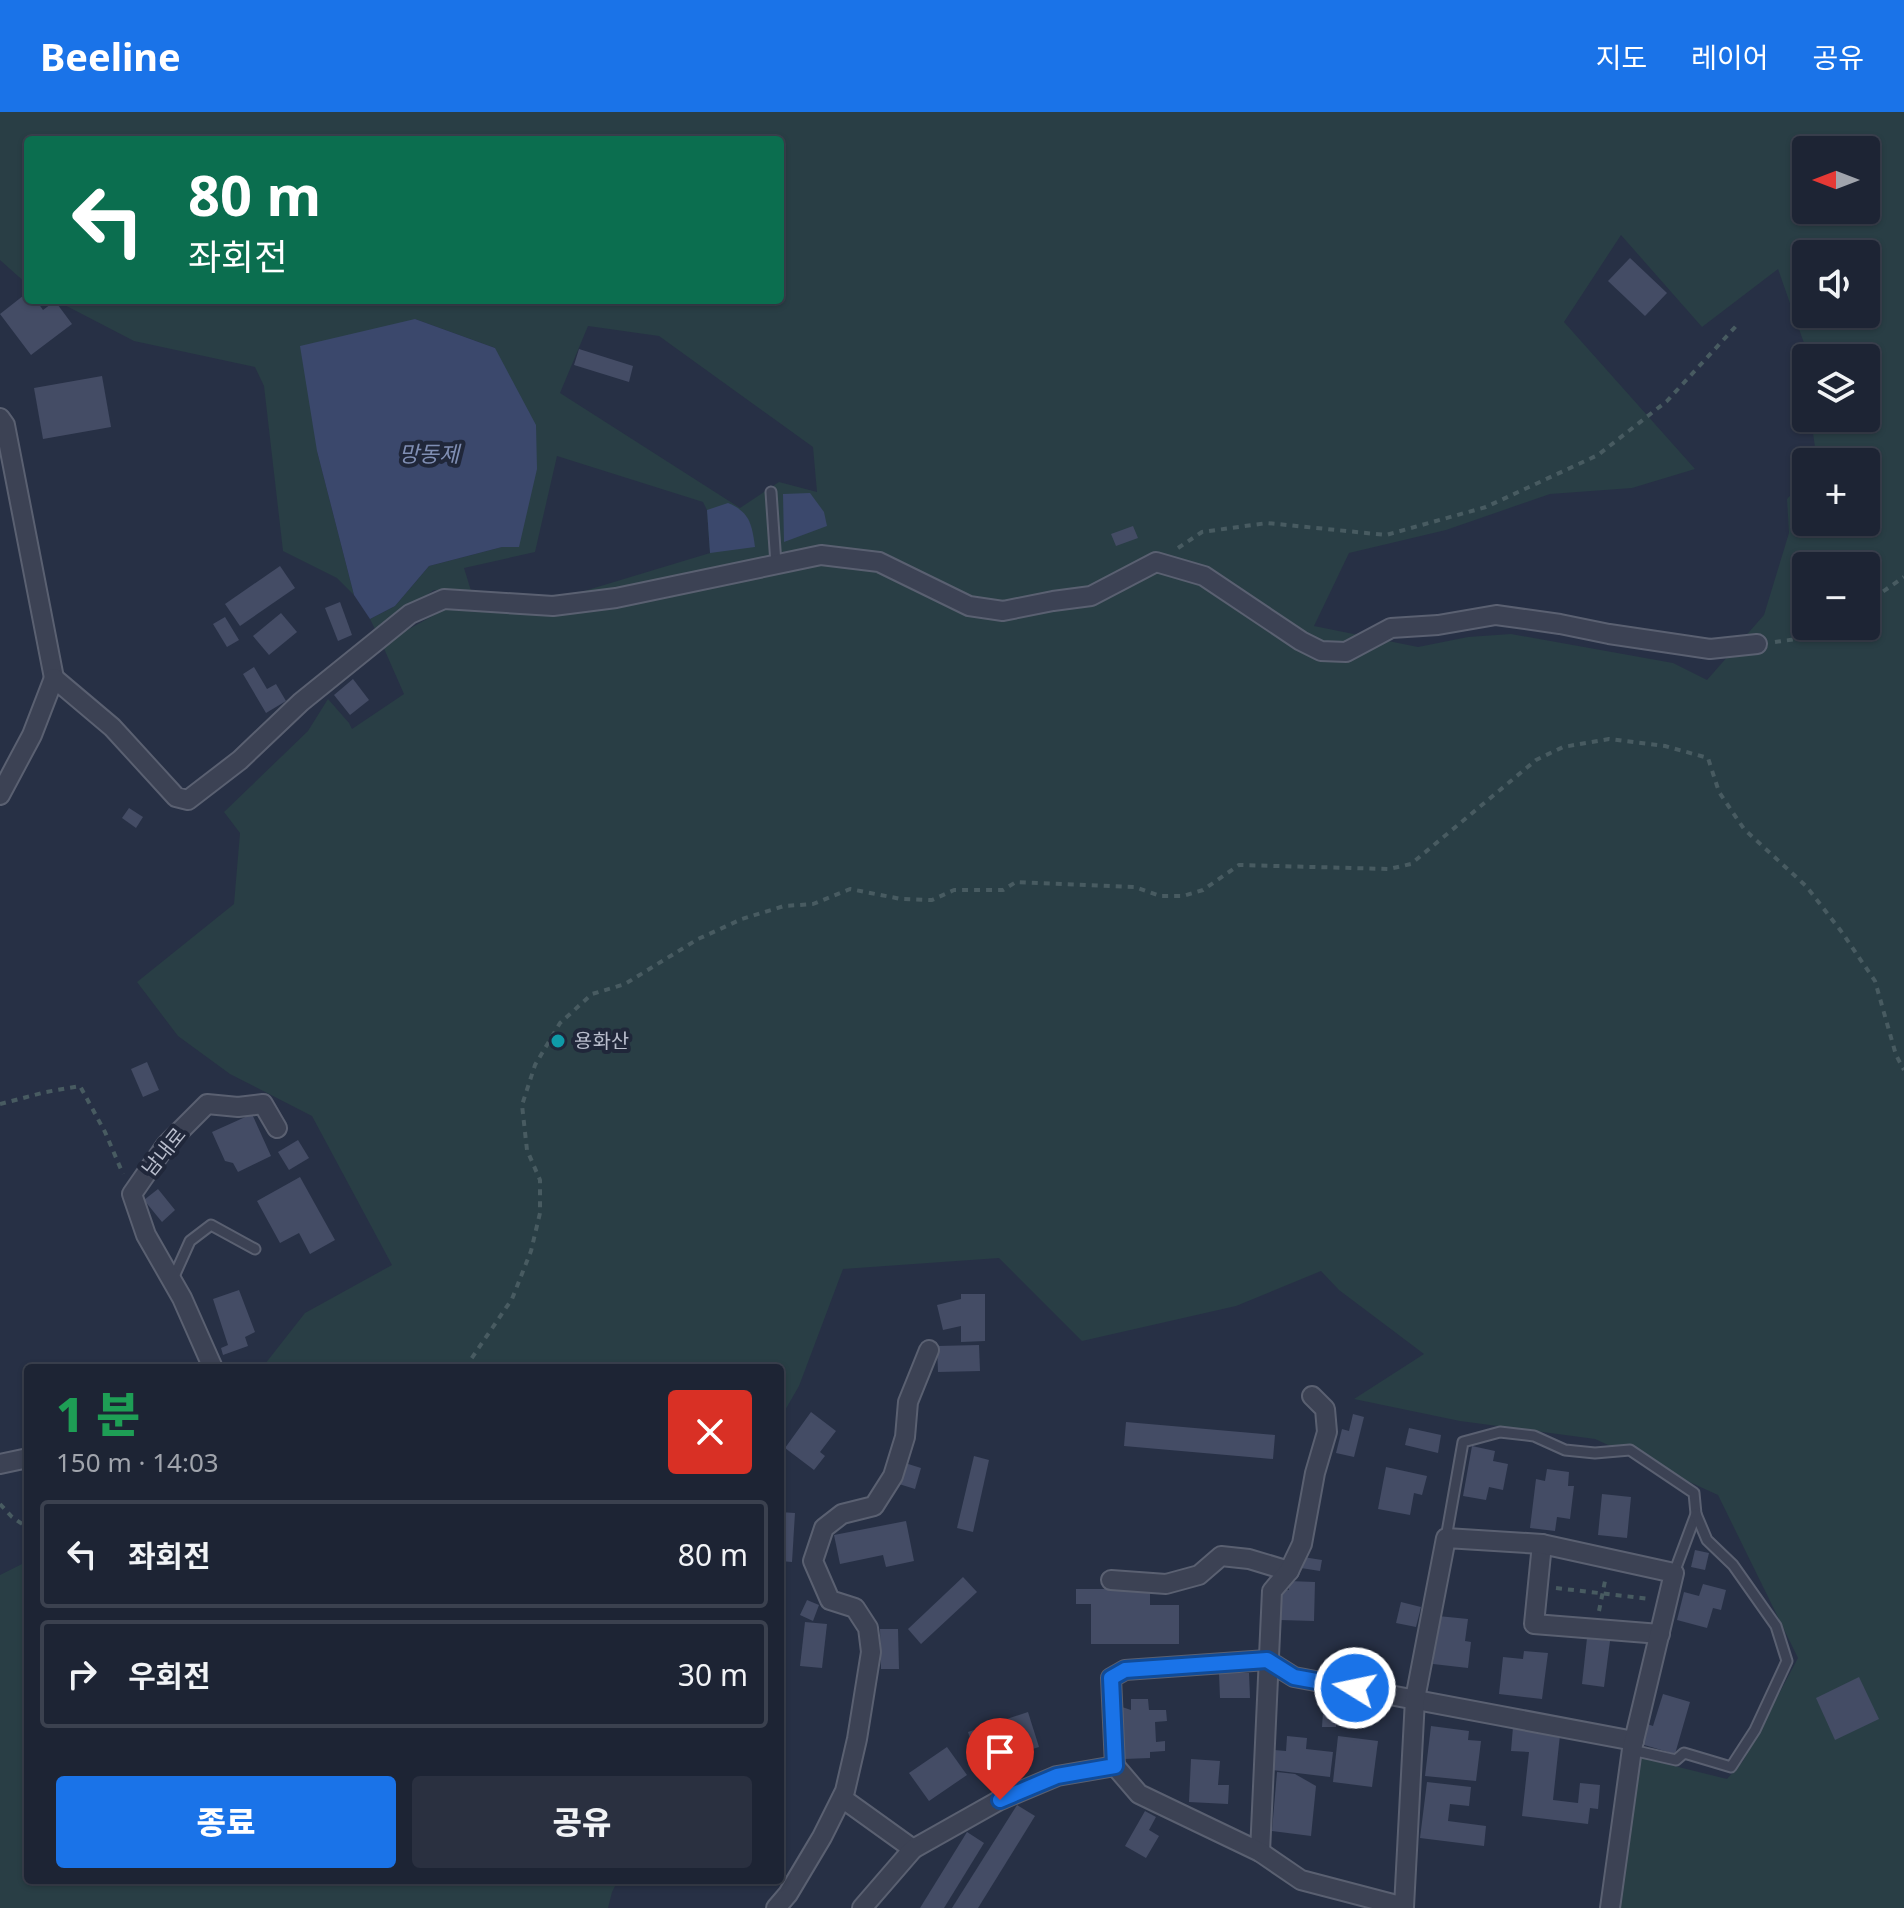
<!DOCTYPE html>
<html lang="ko">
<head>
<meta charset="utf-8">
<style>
  :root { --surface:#1d2434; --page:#2a3040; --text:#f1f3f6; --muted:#a0a4ac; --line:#3b414f; --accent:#1a73e8 }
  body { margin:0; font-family:"Noto Sans","Noto Sans KR",sans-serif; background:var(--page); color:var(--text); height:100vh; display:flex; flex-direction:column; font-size:30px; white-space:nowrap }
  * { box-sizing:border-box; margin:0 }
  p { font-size:26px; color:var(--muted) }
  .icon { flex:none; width:44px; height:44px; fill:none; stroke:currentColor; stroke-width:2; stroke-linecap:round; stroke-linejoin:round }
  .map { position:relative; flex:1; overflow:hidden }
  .side { position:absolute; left:24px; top:1252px; width:760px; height:520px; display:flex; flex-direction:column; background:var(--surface); border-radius:8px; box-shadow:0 2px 6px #0004,0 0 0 2px var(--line) }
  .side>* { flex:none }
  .guide { position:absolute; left:24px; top:24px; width:760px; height:168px; border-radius:8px; box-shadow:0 2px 6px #0004,0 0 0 2px var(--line); background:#0b6e4f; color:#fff; overflow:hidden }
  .needle { width:52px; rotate:270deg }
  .tools { position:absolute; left:1792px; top:24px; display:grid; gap:16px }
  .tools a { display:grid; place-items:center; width:88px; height:88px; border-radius:8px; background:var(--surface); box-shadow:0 2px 6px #0004,0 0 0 2px var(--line); font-size:40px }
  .pin { position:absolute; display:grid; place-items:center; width:68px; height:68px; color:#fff; margin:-82px -34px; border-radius:50% 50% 50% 0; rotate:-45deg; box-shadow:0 0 8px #0007 }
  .pin .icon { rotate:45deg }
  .me { position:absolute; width:88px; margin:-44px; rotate:280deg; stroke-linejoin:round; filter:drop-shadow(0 0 6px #0008) }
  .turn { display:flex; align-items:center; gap:28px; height:168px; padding:0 32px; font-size:36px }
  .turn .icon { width:104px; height:104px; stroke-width:2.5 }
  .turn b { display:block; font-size:56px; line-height:68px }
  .round { display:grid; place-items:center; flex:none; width:84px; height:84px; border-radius:8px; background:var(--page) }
  .overview { display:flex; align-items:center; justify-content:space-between; height:136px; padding:0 32px }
  h1 { font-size:48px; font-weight:800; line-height:60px; color:#1e9e55 }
  .button { display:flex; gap:16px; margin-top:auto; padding:16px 32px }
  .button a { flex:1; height:92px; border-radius:8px; background:var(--accent); color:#fff; font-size:32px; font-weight:800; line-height:92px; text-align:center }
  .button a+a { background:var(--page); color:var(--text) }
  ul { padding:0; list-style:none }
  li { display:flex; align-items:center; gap:24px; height:108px; margin:0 16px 12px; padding:0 16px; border:4px solid var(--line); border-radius:8px }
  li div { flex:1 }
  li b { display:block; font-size:30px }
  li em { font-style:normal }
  header { display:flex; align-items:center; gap:48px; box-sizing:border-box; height:112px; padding:0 40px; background:var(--accent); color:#fff }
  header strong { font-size:38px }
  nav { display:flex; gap:44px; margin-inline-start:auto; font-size:28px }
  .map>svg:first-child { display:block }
  .green { fill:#293e45; fill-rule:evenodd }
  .water { fill:#3b486c }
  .building { fill:#444c65 }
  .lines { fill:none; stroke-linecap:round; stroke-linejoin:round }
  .lane-casing { stroke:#5a6071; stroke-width:13 }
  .street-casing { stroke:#5a6071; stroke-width:22 }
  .path { stroke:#485b61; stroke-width:4; stroke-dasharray:6 6; stroke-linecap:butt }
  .lane { stroke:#3c4254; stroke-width:9 }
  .street { stroke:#3c4254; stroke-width:18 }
  .route-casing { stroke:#114b97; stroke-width:20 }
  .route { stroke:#1a73e8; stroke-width:14 }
  .culture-dot { fill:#0f9aa8; stroke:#20273a; stroke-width:3 }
  .labels { text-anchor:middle; stroke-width:8; stroke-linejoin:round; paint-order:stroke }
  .poi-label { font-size:20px; fill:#b9becd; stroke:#20273a; text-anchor:start }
  .street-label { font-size:20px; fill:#b9becd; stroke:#20273a }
  .water-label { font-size:22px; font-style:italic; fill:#808fb4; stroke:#20273a }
</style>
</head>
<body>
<header>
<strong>Beeline</strong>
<nav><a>지도</a><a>레이어</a><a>공유</a></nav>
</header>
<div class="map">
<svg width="1904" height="1796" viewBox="0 0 1904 1796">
  <rect width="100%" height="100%" fill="#273045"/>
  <!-- green -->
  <g class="green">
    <path d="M0 0H1904V1796H1617L1638 1645 1727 1667 1743 1649 1798 1546 1718 1383 1595 1327 1460 1309 1354 1287 1424 1242 1339 1178 1321 1159 1236 1194 1082 1229 999 1146 843 1157 799 1274 780 1307V1256H267L265 1252 305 1201 392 1153 312 1004 230 962 178 924 137 870 234 792 240 721 224 700 308 619 328 587 349 611 352 617 404 582 382 532 445 497 571 483 710 441 707 398 703 390 557 344 535 440 464 456 472 482 434 478 376 519 370 507 395 494 429 454 502 435 495 236 415 207 317 339 354 483 337 466 283 439 264 274 255 255 134 229 55 188H780V28H28V173L0 148ZM1806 38H1866V98H1806ZM1621 123 1702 215 1778 157 1805 234 1806 246H1866V306H1811L1817 350H1866V410H1806V367L1787 387 1789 421 1764 503 1707 568 1673 551 1511 522 1468 525 1418 535 1314 514 1349 441 1446 418 1550 382 1632 376 1695 357 1564 210ZM1806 142H1866V202H1806ZM588 214 659 224 813 335 817 380 779 370 740 396 560 281ZM1806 454H1866V514H1806Z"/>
    <path d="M28 1449V1768H618L612 1780 608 1796H0V1463Z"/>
  </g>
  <!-- water -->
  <g class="water">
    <path d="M415 207 495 236 536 313 537 357 519 435H502L429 454 395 494 370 507 354 483 317 339 300 234Z"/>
    <path d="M810 381 824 400 827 414 784 430 783 382Z"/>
    <path d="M728 391C750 400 752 413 755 435L710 441 707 398Z"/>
  </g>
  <!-- building -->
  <g class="building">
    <path d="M1630 146 1667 181 1645 204 1608 169Z"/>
    <path d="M28 180V188H36L43 198 55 189 72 212 31 243 0 202Z"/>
    <path d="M579 237 633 254 629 270 574 253Z"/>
    <path d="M102 264 111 315 43 327 34 276Z"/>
    <path d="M1133 414 1138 426 1116 434 1111 422Z"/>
    <path d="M280 454 295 476 240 514 225 492Z"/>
    <path d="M340 490 352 523 338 529 325 496Z"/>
    <path d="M281 501 297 520 269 543 253 524Z"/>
    <path d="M225 505 239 528 227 535 213 512Z"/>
    <path d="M254 555 267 577 276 572 286 589 266 601 243 562Z"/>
    <path d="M353 567 369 588 350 603 334 583Z"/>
    <path d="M129 696 143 705 136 716 122 706Z"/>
    <path d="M147 950 159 978 143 985 131 957Z"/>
    <path d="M252 1002 271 1044 238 1060 233 1051 225 1049 212 1020Z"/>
    <path d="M298 1028 309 1046 289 1058 278 1040Z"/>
    <path d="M300 1065 335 1128 310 1142 299 1121 280 1131 257 1089Z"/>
    <path d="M158 1077 175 1098 162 1110 144 1088Z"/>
    <path d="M239 1178 255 1220 245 1225 248 1234 223 1243 221 1236 228 1233 213 1187Z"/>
    <path d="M961 1182H985V1229L961 1230V1214L943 1218 937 1193 961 1187Z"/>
    <path d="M979 1233 980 1259 938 1260 937 1234Z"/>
    <path d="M811 1300 836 1319 820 1340 825 1344 814 1358 785 1336Z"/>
    <path d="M1353 1302 1364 1305 1354 1345 1336 1341 1342 1317 1349 1319Z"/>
    <path d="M1126 1310 1275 1323 1273 1347 1124 1334Z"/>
    <path d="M1409 1316 1441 1323 1438 1341 1405 1333Z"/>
    <path d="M1472 1334 1495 1339 1493 1349 1508 1352 1503 1378 1489 1375 1486 1388 1463 1384Z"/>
    <path d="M974 1344 989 1348 973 1420 957 1416Z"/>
    <path d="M905 1351 921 1356 915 1377 899 1372Z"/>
    <path d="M1386 1355 1427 1364 1422 1383 1414 1381 1410 1403 1378 1397Z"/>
    <path d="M1547 1357 1569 1360 1568 1374H1574L1570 1407 1557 1405 1555 1419 1530 1416 1536 1367 1545 1369Z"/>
    <path d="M1602 1382 1631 1385 1627 1426 1598 1423Z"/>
    <path d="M780 1400 795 1401 792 1450 780 1449Z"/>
    <path d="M906 1409 914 1449 886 1455 883 1443 840 1452 834 1423Z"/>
    <path d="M1695 1438 1709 1441 1705 1458 1691 1455Z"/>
    <path d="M1303 1445 1322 1448 1320 1459 1301 1456Z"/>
    <path d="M963 1465 977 1480 921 1532 908 1517Z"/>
    <path d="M1289 1469 1315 1470 1314 1509 1280 1508 1282 1478H1289Z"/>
    <path d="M1703 1472 1726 1478 1721 1498 1713 1496 1707 1516 1677 1508 1684 1480 1699 1484Z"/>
    <path d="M1076 1477H1150V1493H1179V1532H1091V1492H1076Z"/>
    <path d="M807 1488 819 1493 813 1509 800 1503Z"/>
    <path d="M1401 1490 1421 1495 1416 1515 1396 1511Z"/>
    <path d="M1438 1504 1468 1507 1465 1529 1471 1530 1468 1556 1433 1552Z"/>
    <path d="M805 1510 827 1512 822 1556 800 1554Z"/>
    <path d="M880 1517H898L899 1557H881Z"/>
    <path d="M1587 1526 1610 1529 1604 1575 1582 1572Z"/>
    <path d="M1524 1539 1548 1541 1542 1587 1499 1582 1503 1545 1523 1547Z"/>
    <path d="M1219 1561H1249L1250 1586H1220Z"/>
    <path d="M1859 1565 1879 1607 1835 1628 1816 1586Z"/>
    <path d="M1663 1582 1690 1590 1675 1642 1641 1632 1647 1612 1653 1614Z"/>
    <path d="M1324 1585 1338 1586 1336 1615H1322Z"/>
    <path d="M1131 1587H1148L1149 1598H1166L1167 1609 1155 1610 1156 1630 1165 1629V1639L1150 1640V1646L1124 1647 1122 1595 1131 1598Z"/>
    <path d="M1028 1600 1039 1635 979 1654 968 1620Z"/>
    <path d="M1431 1614 1469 1619 1468 1628 1481 1629 1476 1669 1425 1664Z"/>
    <path d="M1513 1615 1532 1620 1560 1623 1553 1688 1578 1691 1580 1671 1600 1673 1598 1697 1590 1696 1588 1712 1522 1704 1529 1640 1511 1639Z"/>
    <path d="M1287 1624 1307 1626 1306 1637 1333 1640 1330 1665 1272 1658 1274 1638 1286 1639Z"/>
    <path d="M1338 1624 1378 1629 1372 1675 1333 1670Z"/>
    <path d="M947 1635 967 1663 929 1689 909 1661Z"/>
    <path d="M1191 1647 1220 1649 1218 1673H1229L1228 1692 1189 1690Z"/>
    <path d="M1277 1660 1295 1662 1316 1674 1311 1724 1272 1719Z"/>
    <path d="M1427 1670 1471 1675 1469 1694 1450 1692 1448 1709 1486 1714 1484 1734 1420 1726Z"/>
    <path d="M1017 1693 1035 1704 978 1796H952Z"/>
    <path d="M1145 1699 1156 1705 1149 1718 1159 1724 1146 1746 1125 1734Z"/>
    <path d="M967 1720 984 1731 944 1796H920Z"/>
  </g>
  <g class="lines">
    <!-- lane casing -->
    <g class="lane-casing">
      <g id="lane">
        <path d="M771 380 776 452"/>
        <path d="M172 1169 190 1129 211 1113 255 1137"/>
        <path d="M1446 1426 1463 1330 1500 1320 1534 1324 1565 1338 1595 1341 1630 1338 1694 1381 1696 1402 1674 1461"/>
        <path d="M1632 1638 1676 1648 1684 1641 1731 1655 1755 1618 1787 1549 1776 1514 1733 1453 1707 1428 1696 1402"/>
      </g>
    </g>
    <!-- street casing -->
    <g class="street-casing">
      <g id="street">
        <path d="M0 306 5 313 54 566"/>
        <path d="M0 683 32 623 54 566 112 615 176 685 188 688 240 648 301 590 410 502 444 487 553 494 616 486 821 443 879 450 969 494 1003 499 1053 489 1091 484 1156 450 1204 464 1301 529 1321 539 1346 540 1391 516 1438 513 1496 503 1560 512 1609 522 1710 537 1757 532"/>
        <path d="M213 1256 182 1186 146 1123 132 1082 166 1033 207 992 238 995 263 992 277 1016"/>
        <path d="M0 1352 28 1346"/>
        <path d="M1542 1432 1534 1512 1660 1522"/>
        <path d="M1111 1468 1166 1472 1199 1463 1221 1444 1249 1447 1289 1459"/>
        <path d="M1115 1654 1111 1566 1125 1558 1267 1548 1294 1565 1634 1629"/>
        <path d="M842 1686 913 1737"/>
        <path d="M1260 1740 1272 1479 1289 1459 1302 1432 1315 1361 1327 1320 1325 1297 1312 1284"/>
        <path d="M776 1796 788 1782 822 1725 845 1679 857 1627 871 1540 868 1516 855 1496 830 1488 813 1449 824 1416 842 1402 874 1394 893 1364 905 1325 908 1290 929 1238"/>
        <path d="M862 1796 913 1737 1000 1688 1057 1664 1115 1654 1139 1682 1260 1740 1301 1768 1404 1795 1415 1587 1446 1426 1542 1432 1674 1461 1632 1637 1610 1796"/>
      </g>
    </g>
    <!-- path -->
    <g class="path">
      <path d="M1178 436 1202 420 1267 411 1386 423 1486 395 1598 343 1667 289 1738 212"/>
      <path d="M1866 496 1878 483 1904 465"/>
      <path d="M1775 530 1804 526 1836 514"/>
      <path d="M0 992 46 980 80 974 105 1020 123 1062"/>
      <path d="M465 1256 512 1187 531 1139 540 1101V1068L527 1038 522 993 535 953 560 911 592 882 625 872 698 827 742 807 784 794 813 792 850 777 901 787 932 788 954 778H1003L1016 770 1135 775 1160 784H1183L1203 778 1239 753 1389 757 1411 752 1536 648 1563 635 1609 627 1665 634 1708 646 1719 680 1744 717 1806 774 1841 819 1875 869 1896 943 1904 958"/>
      <path d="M0 1392 12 1405 28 1416"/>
      <path d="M1556 1476 1650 1487"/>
      <path d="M1599 1499 1606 1464"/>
    </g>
    <!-- lane -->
    <use href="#lane" class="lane"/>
    <!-- street -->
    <use href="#street" class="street"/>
  </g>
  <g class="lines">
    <!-- route casing -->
    <g class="route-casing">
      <path id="route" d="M1000 1688 1057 1664 1115 1654 1111 1566 1125 1558 1267 1548 1294 1565 1355 1576"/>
    </g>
    <!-- route -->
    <use href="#route" class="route"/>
  </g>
  <!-- markers -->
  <circle class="culture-dot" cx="558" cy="929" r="8"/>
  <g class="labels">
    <!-- poi labels -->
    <g class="poi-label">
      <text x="574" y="936">용화산</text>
    </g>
    <!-- street labels -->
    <g class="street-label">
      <text transform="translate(164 1040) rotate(-51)" y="7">남내로</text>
    </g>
    <!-- water labels -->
    <g class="water-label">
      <text x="429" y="350">망동제</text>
    </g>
  </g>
</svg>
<div class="tools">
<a><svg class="needle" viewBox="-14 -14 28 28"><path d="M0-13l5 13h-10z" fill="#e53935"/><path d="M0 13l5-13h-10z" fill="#a0a4ac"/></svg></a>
<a><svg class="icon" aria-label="sound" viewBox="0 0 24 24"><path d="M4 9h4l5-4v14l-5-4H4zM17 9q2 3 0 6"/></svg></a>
<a><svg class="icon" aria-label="layers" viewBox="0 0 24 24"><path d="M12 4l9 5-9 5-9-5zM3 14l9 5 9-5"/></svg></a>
<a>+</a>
<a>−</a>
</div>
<div class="pin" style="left:1000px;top:1688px;background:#d93025"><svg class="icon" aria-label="arrive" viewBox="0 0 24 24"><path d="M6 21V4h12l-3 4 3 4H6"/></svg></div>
<svg class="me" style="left:1355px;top:1576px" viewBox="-20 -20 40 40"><circle r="17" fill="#1a73e8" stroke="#fff" stroke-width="3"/><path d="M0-11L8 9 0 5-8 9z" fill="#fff"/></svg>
<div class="guide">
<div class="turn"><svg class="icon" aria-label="left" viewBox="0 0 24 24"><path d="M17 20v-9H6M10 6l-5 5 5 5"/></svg><div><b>80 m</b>좌회전</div></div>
</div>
<section class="side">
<div class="overview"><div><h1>1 분</h1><p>150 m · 14:03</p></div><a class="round" style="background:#d93025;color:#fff"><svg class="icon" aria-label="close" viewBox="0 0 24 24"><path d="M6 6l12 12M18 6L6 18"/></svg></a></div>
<ul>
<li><svg class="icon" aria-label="left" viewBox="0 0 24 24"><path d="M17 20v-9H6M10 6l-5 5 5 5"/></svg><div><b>좌회전</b></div><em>80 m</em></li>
<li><svg class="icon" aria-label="right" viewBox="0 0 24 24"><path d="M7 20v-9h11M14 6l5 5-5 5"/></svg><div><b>우회전</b></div><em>30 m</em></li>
</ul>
<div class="button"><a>종료</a><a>공유</a></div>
</section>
</div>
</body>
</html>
